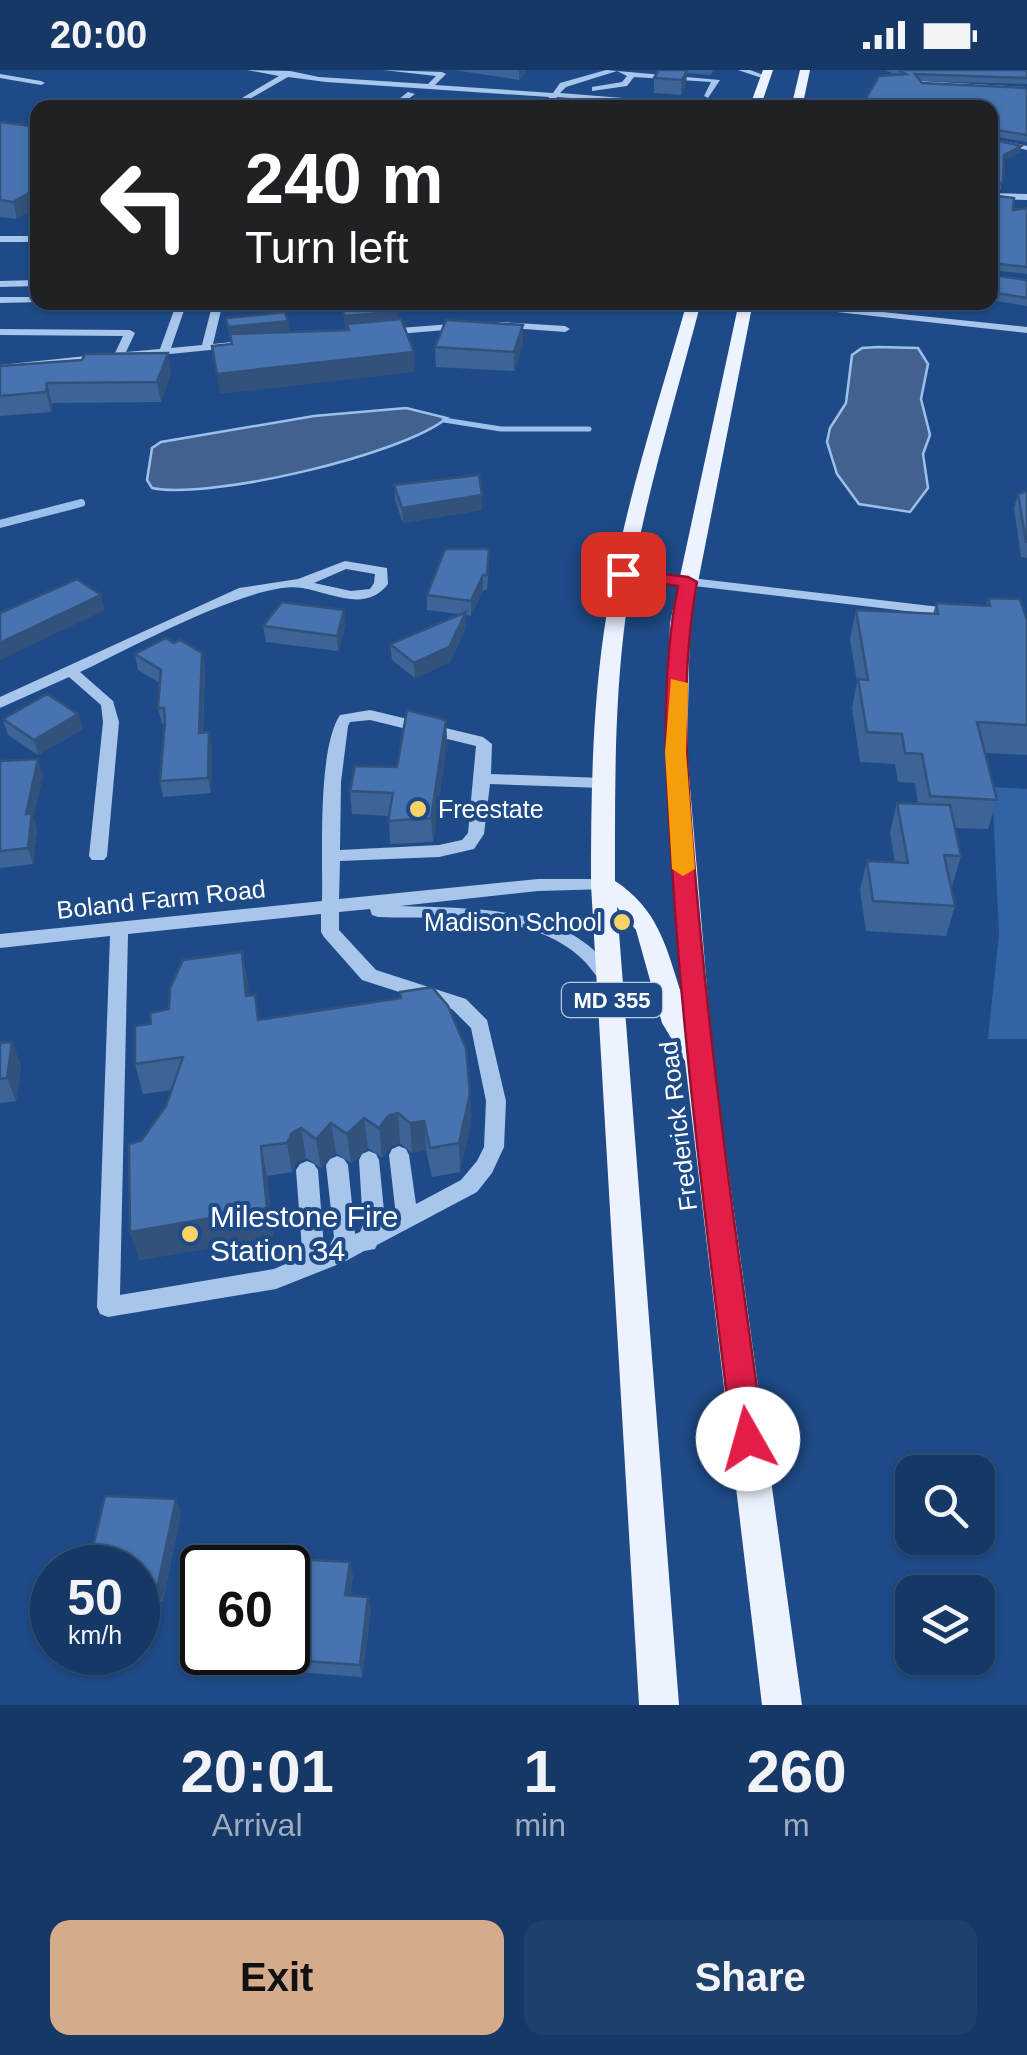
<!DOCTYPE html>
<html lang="en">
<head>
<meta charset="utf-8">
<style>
  :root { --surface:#163866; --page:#1f3f6c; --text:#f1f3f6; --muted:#9eacbf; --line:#35527a; --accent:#d6ab8b }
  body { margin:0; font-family:Arial,sans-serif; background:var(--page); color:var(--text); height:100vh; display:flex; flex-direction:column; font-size:38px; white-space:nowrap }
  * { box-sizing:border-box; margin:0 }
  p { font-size:32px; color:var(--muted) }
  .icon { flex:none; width:55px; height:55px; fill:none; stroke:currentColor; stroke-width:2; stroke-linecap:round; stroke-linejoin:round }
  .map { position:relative; height:1635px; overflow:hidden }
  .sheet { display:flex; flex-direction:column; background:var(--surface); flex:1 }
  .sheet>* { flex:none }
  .top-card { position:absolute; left:30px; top:30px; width:968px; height:210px; border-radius:20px; box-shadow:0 2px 8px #0004,0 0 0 2px var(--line); background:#202124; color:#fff; overflow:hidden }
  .tools { position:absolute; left:895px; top:1385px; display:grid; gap:20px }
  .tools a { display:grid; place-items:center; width:100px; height:100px; border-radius:20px; background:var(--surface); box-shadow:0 2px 8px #0004,0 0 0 2px var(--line); font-size:50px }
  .speed { position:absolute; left:30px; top:1475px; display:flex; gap:20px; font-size:50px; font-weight:700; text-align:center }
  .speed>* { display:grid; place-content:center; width:130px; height:130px; border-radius:50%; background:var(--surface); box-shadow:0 2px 8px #0004,0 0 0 2px var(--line); line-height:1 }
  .speed small { font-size:25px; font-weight:400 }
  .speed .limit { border:5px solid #111; border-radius:15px; background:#fff; color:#111 }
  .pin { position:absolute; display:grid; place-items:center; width:85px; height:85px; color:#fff; margin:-42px; border-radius:20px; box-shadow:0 5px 15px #0006 }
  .me { position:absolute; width:110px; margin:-55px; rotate:353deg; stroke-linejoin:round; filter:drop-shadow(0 0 8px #0008) }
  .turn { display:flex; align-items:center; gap:35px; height:210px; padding:0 50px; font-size:45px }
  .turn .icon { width:130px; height:130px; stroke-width:2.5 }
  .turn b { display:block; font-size:70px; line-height:85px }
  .eta { display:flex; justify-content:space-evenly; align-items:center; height:170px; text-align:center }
  .eta b { font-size:60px; font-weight:700; line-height:70px }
  .cta { display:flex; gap:20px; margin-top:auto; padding:20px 50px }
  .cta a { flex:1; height:115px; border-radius:20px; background:var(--accent); color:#111; font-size:40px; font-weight:700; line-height:115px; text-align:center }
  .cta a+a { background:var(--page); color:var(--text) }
  .status { display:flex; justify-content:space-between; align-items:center; height:70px; padding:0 50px; background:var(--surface); direction:ltr }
  .status svg { height:28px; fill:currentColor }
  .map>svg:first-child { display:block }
  .green { fill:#3264a5 }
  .water { fill:#42618e; stroke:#9cc0ec; stroke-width:2.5 }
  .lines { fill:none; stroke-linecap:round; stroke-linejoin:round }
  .stream-far1 { stroke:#9cc0ec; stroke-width:5 }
  .stream { stroke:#9cc0ec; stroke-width:8 }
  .minor { fill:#a8c5eb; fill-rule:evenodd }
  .major { fill:#edf3fe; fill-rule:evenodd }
  .wall { fill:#3d6497 }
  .shaded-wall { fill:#32517b }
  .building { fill:#4774b0; stroke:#32517b; stroke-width:2.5 }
  .route { fill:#e11d48; stroke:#92132f; stroke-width:2.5 }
  .slow { fill:#f59e0b }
  .poi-dot { fill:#fad268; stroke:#1e4b88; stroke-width:4 }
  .labels { text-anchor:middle; stroke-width:8; stroke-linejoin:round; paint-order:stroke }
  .shield { fill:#1e4b88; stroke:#bcc9db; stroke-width:2.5 }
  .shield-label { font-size:22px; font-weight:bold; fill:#fff }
  .poi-label { font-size:25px; fill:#fff; stroke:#1e4b88; text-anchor:start }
  .street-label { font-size:25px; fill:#fff; stroke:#1e4b88 }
  .near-poi-label { font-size:30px; fill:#fff; stroke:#1e4b88; text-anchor:start }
</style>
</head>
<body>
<div class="status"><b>20:00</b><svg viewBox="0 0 49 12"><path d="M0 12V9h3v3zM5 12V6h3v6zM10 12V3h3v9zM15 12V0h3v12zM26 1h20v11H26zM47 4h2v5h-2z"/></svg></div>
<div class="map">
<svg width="1027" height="1635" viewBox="0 0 1027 1635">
  <rect width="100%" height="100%" fill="#1e4b88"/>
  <!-- green -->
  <path class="green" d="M992 717 1027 719V969H988L999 864Z"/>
  <!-- water -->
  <g class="water">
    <path d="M879 277 918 278 928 294 921 329 930 365 923 384 928 418 910 442 859 434 837 404 827 372 830 358 846 333 852 285 862 278Z"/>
    <path d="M406 338 447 348C402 385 209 430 152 418L147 410 152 378 161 372 314 346Z"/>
  </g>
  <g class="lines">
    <!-- stream-far1 -->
    <path class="stream-far1" d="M444 350 501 359H589"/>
    <!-- stream -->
    <path class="stream" d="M0 454 81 433"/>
    <!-- minor -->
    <g class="minor">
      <path d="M247 0 290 1 319 7 428 14 436 6 383 0 442 2 446 4 435 15 553 23 560 13 606 0 720 10 708 28 704 26 711 12 634 7 627 16 592 21V17L622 12 627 6 617 1 566 17 560 23 750 38H706L557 27 548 38H541L549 27 326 12 288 7 234 38H225L279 6Z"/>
      <path d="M738 0H750L769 7 765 9Z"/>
      <path d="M0 4 41 11 45 13 41 15 0 8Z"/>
      <path d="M918 11 1027 17V21L921 15Z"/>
      <path d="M408 22 415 24 396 38H387Z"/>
      <path d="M193 34 204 36V38H190Z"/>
      <path d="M990 68 1027 76V80L990 72Z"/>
      <path d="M990 123 1027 124V130L990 129Z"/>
      <rect x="0" y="166" width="38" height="6"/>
      <path d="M38 210V216L0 217V211Z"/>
      <path d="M0 227H38V232H40L0 233Z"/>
      <path d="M177 232H187L171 278 202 275 213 232H223L213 274 250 270 255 273 250 276 0 301V295L115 283 123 266 0 265V259L130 260 135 263 126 282 160 279Z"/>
      <path d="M677 232H739L734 235H682Z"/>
      <path d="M746 232H786L1027 257V263Z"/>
      <path d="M500 252 565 256 570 259 565 262 496 257 495 255Z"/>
      <path d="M465 253 470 256 469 258 386 265 381 262 386 259Z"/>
      <path d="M345 491 387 498 388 514C366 543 332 523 302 518 254 510 129 579 80 602L113 631 119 652 107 786 104 790H92L89 786 103 652 101 635 69 607 0 638V627L239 518 298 509ZM346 499 375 504 374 513 370 519 351 521 314 513Z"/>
      <path d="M623 500 957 539 964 543 957 547 618 507 616 504Z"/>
      <path d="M370 640 483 667 492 674 491 704 603 708 611 713 603 718 490 714 484 764 474 779 439 787 340 791 339 829 538 809H603L609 811 612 815 609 819 538 821 400 836C476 839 569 834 616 906L614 911H600C594 903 588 894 580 887 528 840 443 850 378 847L372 845 370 839 339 842V860L376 900 466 929 487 950 506 1031 504 1077 492 1103 477 1122 377 1175 375 1179 364 1181 344 1192 276 1219 108 1247 100 1244 97 1237 110 866 0 878V864L322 831C323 788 317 679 340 645ZM370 650 476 676 468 763 462 770 439 775 340 780 341 712 348 656 350 652ZM321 844V862L324 867 362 910 452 939 471 958 486 1031 484 1077 477 1091 461 1110 416 1134 409 1085 406 1079 399 1076 392 1079 389 1085 395 1137 389 1149 385 1151 379 1090 376 1084 369 1081 362 1084 359 1090 363 1155 360 1162 355 1164 348 1095 344 1089 337 1086 330 1089 326 1095 334 1167 330 1175 324 1178 318 1100 314 1094 307 1091 300 1094 296 1100 302 1179 297 1189 274 1199 120 1225 128 864Z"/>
    </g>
    <!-- major -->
    <g class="major">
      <path d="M763 0H773L760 38H749Z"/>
      <path d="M800 0H810L802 38H791Z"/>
      <path d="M687 232H701C674 336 641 438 626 544 614 633 615 722 615 811 658 839 666 876 681 923L665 682 670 553 739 232H753L690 553 687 682 713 989 802 1635H762L685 991 662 953 636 860 617 837 679 1635H639L591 815C591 724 592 632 607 542 624 436 658 335 687 232Z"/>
    </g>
  </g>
  <!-- wall -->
  <g class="wall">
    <path d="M454 0H527L519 10Z"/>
    <path d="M659 0H713L711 5 687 3 686 14 681 25 654 23V8Z"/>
    <path d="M886 0H1027V14L920 11 922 13 1027 18V72L990 66 991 69 1020 82 1003 91 1001 120H990V38L895 5Z"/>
    <path d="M0 52 17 149 0 147Z"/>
    <path d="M990 125 1013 140 1027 138V204L990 200 991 205 1027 210V236L990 230Z"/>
    <path d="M523 274 514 301 436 297 435 277Z"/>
    <path d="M0 296 171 303 161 332 52 333 51 342 0 346Z"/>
    <path d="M394 415 482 425V440L403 453 395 430Z"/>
    <path d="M1027 421V488L1021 487 1014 438 1018 424Z"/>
    <path d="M489 494 487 520H483L471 546 466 545V557L450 592 415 608 392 590 390 574 459 544 427 540V525Z"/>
    <path d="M988 528 1027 550V685L985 683 997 730 988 759 955 758 961 786 952 816H950L955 836 946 866 866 861 860 820 867 791 895 792 890 762 897 733 918 734 915 713 898 712 895 694 860 692 852 638 857 612 850 569 856 540 933 544 936 533 986 536Z"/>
    <path d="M346 555 338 581 266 572 263 556Z"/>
    <path d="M174 573 202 583 205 598 203 663 212 678 211 723 163 727 160 711 164 654H162L158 638 160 613 138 600 135 584Z"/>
    <path d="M78 644 83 659 38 685 8 665 3 649Z"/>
    <path d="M446 650 447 673 433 772 390 774 389 746 352 744 350 721 397 697Z"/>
    <path d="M0 691 43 705 33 747 37 759 33 794 0 798Z"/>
    <path d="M242 882 249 926 259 950 470 1024 471 1053 460 1102 432 1107 426 1080 412 1083 400 1073 391 1076 382 1088 368 1078 351 1093 336 1083 321 1098 306 1088 297 1092 292 1102 267 1106 273 1167 140 1190 130 1162 141 1071 166 1036 172 1020 143 1024 135 994 151 954Z"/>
    <path d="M0 973 21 995 16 1031 0 1033Z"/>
    <path d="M181 1443 163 1531H138V1498Z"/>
    <path d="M353 1505 350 1526 368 1527 371 1540 362 1607 282 1601 278 1589Z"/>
  </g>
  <!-- shaded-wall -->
  <g class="shaded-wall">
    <path d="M519 0H527L519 10Z"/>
    <path d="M687 0 686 14 681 25 682 10Z"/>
    <path d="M1021 76 1020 82 1002 92 1004 85Z"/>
    <path d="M38 118V138L17 149 13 132Z"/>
    <path d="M397 242 398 255 347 254 348 259H345L344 246Z"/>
    <path d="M288 251 290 264 229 270 228 257Z"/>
    <path d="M523 255V274L514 301V282Z"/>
    <path d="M414 282 415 302 220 324 217 304Z"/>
    <path d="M168 283 171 303 161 332 157 312Z"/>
    <path d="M47 313 52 333 51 342 46 322Z"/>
    <path d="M482 425V440L403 453 402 438Z"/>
    <path d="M483 505V520L471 546V531Z"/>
    <path d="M101 525 105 540 0 590V573Z"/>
    <path d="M344 540 346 555 338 581 337 566Z"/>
    <path d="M466 542V557L450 592 415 608 414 593Z"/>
    <path d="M202 583 205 598 202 678 199 663Z"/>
    <path d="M78 644 83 659 38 685 34 670Z"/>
    <path d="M446 650 447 673 433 772 431 748Z"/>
    <path d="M209 662 212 678 211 723 208 708Z"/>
    <path d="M38 689 43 705 33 747 37 759 33 794 28 778 26 744Z"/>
    <path d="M242 882 248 912 252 956 246 926Z"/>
    <path d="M12 972 21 995 16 1031 7 1008Z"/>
    <path d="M470 1024 471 1053 460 1102 459 1073Z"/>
    <path d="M398 1043 400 1073 391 1076 382 1088 379 1058 388 1046Z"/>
    <path d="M364 1048 368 1078 351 1093 347 1064Z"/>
    <path d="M424 1051 426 1080 412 1083 410 1053Z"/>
    <path d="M331 1053 336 1083 321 1098 316 1069Z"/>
    <path d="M301 1058 306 1088 297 1092 292 1102 287 1073 292 1063Z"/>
    <path d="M261 1076 267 1106 273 1167 140 1190 130 1162Z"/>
    <path d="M176 1429 181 1443 163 1531 157 1519Z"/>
    <path d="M350 1492 353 1505 348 1538 345 1525Z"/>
    <path d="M368 1527 371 1540 362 1607 360 1595Z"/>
  </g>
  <!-- building -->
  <g class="building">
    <path d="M659 0H687L682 10 654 8Z"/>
    <path d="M898 0H1027V8L915 4 922 13 1027 18V65L990 59V38H860L879 6 906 4Z"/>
    <path d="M0 52 38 57V118L13 132 0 130Z"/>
    <path d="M990 65 991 69 1021 76 1004 85 1003 113H990Z"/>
    <path d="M990 125 1014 128 1013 140 1027 138V197L990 193Z"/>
    <path d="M990 198 991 205 1027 210V228L990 222Z"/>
    <path d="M394 233 397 242 344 246 342 237Z"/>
    <path d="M285 242 288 251 228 257 226 248Z"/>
    <path d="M401 249 414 282 217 304 212 276 232 274 230 264 349 260 347 254Z"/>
    <path d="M446 250 523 255 514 282 435 277Z"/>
    <path d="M168 283 157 312 47 313 46 322 0 326V296L82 290 85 284Z"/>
    <path d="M479 405 482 425 402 438 394 415Z"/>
    <path d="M1027 421V472H1026L1018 424Z"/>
    <path d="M445 479H489L487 505H483L471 531 427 525Z"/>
    <path d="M77 509 101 525 0 573V543Z"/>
    <path d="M988 528 1020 529 1027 550V655L977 652 997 730 930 726 922 684 905 683 902 664 867 662 858 609 868 610 856 540 938 544 936 533 990 536Z"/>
    <path d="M282 532 344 540 337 566 263 556Z"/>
    <path d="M466 542 449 577 414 593 390 574Z"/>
    <path d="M166 568 174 573 180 570 202 583 199 663 209 662 208 708 160 711 165 652 164 638H158L161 600 135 584Z"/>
    <path d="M47 624 78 644 34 670 3 649Z"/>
    <path d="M407 640 446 650 431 748 388 751 393 723 350 721 355 696 397 697Z"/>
    <path d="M38 689 26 744 32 743 28 778 0 781V691Z"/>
    <path d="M897 733 950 735 961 786 944 785 955 836 873 831 867 791 908 793Z"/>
    <path d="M242 882 246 926 255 925 258 950 401 928 400 922 432 917 448 936 466 978 470 1024 459 1073 430 1078 424 1051 410 1053 398 1043 388 1046 379 1058 364 1048 347 1064 331 1053 316 1069 301 1058 292 1063 287 1073 261 1076 267 1138 130 1162 129 1074 141 1071 166 1036 183 987 135 994V956L151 954 150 943 169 939 170 918 183 890Z"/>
    <path d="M12 972 7 1008 0 1009V973Z"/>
    <path d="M105 1426 176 1429 157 1519 138 1518V1498H88Z"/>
    <path d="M296 1489 350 1492 345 1525 368 1527 360 1595 278 1589 280 1582H288V1537Z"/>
  </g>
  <!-- route -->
  <path class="route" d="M623 499 688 507 697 512C677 622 689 736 699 847 715 1022 740 1195 764 1369L759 1380 748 1384 737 1380 732 1369C711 1193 688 1018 675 841 668 734 657 622 678 516L617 508V500Z"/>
  <!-- slow -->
  <path class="slow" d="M671 609 688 613 686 682 695 799 683 806 672 799 665 682Z"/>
  <!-- markers -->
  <g class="poi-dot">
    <circle cx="418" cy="739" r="10"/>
    <circle cx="622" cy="852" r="10"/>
    <circle cx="190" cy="1164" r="10"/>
  </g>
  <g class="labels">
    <!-- shield labels -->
    <rect class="shield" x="562" y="913" width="100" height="34" rx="8"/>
    <g class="shield-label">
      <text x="612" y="938">MD 355</text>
    </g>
    <!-- poi labels -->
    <g class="poi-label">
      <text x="438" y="748">Freestate</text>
      <text x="602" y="861" text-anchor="end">Madison School</text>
    </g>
    <!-- street labels -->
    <g class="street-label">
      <text transform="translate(161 829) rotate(-6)" y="9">Boland Farm Road</text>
      <text transform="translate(678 1056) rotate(-97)" y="9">Frederick Road</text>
    </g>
    <!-- near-poi labels -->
    <g class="near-poi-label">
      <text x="210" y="1157">Milestone Fire<tspan x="210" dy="34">Station 34</tspan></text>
    </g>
  </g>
</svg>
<div class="tools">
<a><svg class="icon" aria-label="search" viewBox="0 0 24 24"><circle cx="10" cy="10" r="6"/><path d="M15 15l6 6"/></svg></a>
<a><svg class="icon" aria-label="layers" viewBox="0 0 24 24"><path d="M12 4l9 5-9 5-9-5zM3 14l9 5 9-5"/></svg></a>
</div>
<div class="speed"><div>50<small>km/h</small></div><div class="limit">60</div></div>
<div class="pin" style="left:623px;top:504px;background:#d93025"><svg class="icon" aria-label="arrive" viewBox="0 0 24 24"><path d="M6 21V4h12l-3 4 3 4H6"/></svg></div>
<svg class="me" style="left:748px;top:1369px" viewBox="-20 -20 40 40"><circle r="19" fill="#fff"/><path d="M0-13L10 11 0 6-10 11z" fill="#e11d48"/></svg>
<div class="top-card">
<div class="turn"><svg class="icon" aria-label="left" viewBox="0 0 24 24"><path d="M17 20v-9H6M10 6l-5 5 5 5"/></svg><div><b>240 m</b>Turn left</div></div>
</div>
</div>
<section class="sheet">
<div class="eta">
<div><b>20:01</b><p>Arrival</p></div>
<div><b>1</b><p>min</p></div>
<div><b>260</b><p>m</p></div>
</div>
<div class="cta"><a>Exit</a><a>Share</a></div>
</section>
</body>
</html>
